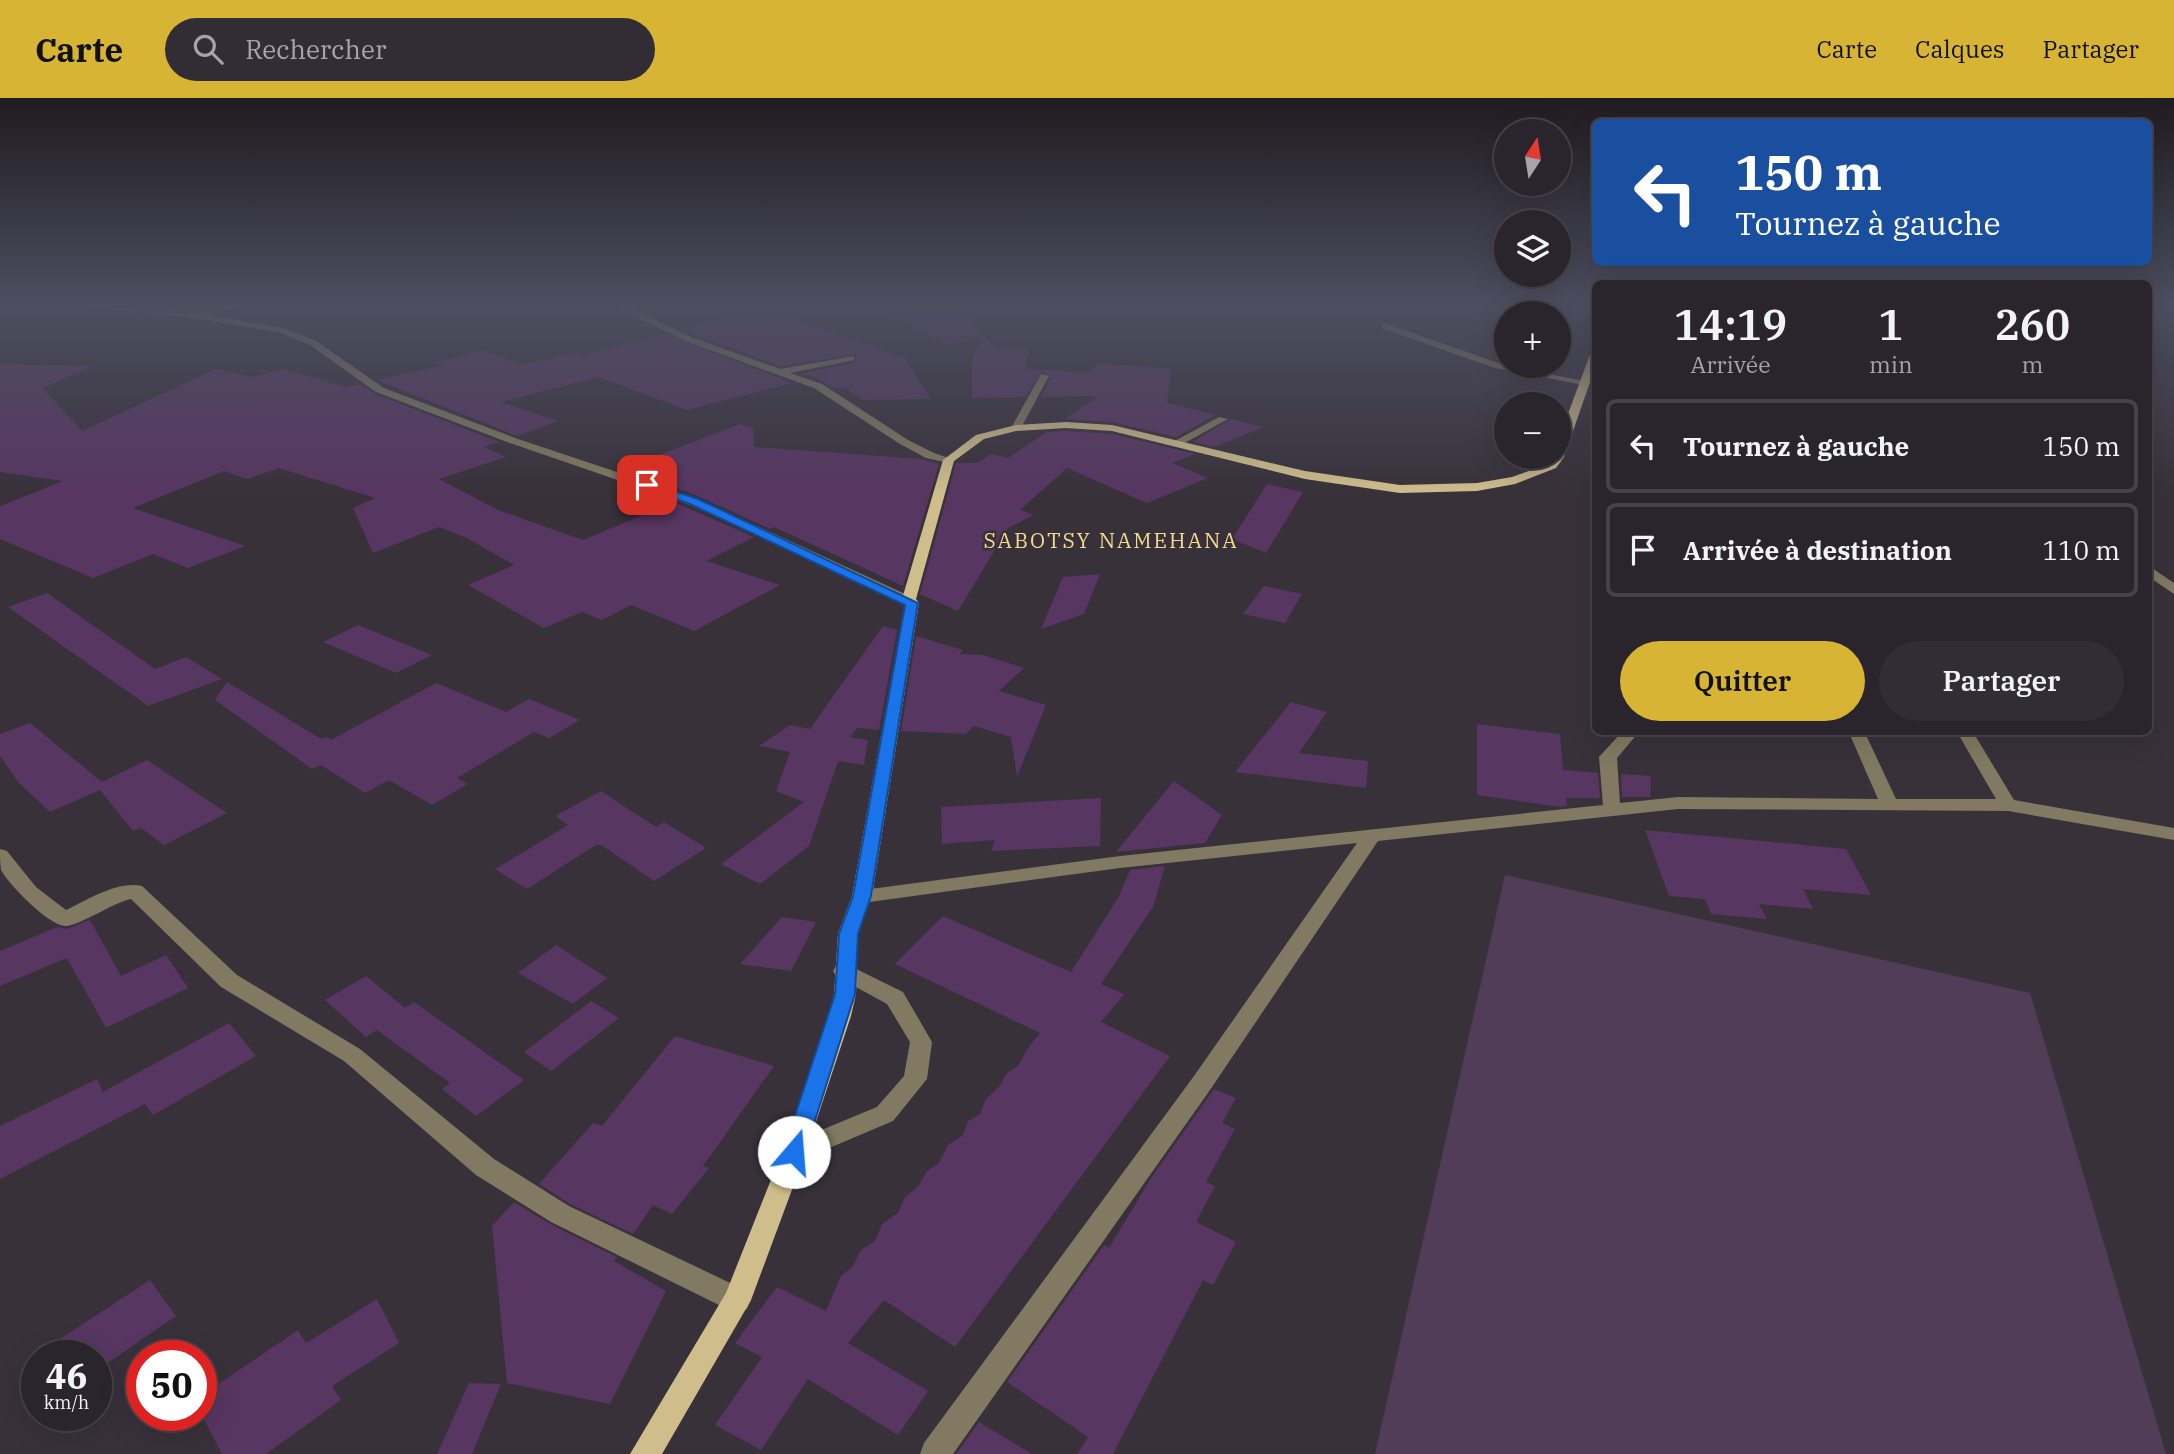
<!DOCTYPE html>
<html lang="fr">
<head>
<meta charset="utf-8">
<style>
  :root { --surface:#2a252c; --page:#322d34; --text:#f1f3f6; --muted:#a5a5a9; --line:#464248; --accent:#d8b434 }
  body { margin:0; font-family:"IBM Plex Serif",serif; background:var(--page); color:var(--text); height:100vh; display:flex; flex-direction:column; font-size:26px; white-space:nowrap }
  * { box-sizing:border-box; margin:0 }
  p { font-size:23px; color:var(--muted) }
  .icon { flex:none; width:38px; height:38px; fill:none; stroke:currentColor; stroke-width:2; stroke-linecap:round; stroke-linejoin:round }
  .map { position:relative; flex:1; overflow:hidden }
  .sheet { position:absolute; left:1592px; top:182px; width:560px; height:455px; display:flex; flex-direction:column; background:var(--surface); border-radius:10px; box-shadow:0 7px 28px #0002,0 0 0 2px var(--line) }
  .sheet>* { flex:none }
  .top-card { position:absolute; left:1592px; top:21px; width:560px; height:147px; border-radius:10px; box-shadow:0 7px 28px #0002,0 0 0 2px var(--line); background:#1a4fa0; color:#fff; overflow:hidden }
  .needle { width:46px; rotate:12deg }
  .controls { position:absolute; left:1494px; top:21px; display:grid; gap:14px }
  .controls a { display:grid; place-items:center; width:77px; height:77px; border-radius:50%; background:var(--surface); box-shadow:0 7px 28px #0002,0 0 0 2px var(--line); font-size:35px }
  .speed { position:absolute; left:21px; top:1242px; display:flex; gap:14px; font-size:35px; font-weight:700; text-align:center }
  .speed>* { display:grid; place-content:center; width:91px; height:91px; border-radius:50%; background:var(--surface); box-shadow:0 7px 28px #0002,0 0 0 2px var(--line); line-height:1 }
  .speed small { font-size:18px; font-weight:400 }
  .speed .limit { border:10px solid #d22; background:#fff; color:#111 }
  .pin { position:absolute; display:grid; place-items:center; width:60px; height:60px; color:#fff; margin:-30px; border-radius:14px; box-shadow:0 4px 10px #0006 }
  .me { position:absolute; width:77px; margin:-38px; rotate:18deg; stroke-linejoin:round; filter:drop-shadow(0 0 5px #0008) }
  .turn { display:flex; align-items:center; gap:24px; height:147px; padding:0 28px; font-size:32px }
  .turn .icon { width:91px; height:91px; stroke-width:2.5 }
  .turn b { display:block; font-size:49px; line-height:60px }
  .eta { display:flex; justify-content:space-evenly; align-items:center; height:119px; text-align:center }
  .eta b { font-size:42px; font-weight:600; line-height:49px }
  .cta { display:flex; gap:14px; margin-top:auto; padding:14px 28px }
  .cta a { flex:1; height:80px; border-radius:42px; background:var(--accent); color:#111; font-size:28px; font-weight:600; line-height:80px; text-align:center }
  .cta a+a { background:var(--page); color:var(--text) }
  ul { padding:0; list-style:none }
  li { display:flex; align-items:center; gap:21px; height:94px; margin:0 14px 10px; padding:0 14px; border:4px solid var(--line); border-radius:10px }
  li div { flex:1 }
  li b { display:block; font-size:26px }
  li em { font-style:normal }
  header { display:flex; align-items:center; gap:42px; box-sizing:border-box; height:98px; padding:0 35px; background:var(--accent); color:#111 }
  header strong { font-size:33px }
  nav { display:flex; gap:38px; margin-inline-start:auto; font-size:24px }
  .search { width:490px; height:63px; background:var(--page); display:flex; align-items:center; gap:18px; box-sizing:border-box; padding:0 24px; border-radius:38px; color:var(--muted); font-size:26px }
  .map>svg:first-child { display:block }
  .green { fill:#523d59 }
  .building { fill:#573661 }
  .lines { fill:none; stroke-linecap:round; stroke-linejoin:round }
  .minor { fill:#817961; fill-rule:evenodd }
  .major { fill:#cfbe8c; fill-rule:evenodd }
  .route { fill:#1a73e8; stroke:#114b97; stroke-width:2 }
  .labels { text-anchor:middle; stroke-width:5; stroke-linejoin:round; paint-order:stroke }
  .far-quarter-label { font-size:21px; letter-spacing:2px; fill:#f3da8d; stroke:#38313a }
</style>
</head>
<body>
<header>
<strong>Carte</strong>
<div class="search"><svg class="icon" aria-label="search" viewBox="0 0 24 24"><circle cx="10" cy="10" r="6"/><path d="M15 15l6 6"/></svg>Rechercher</div>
<nav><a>Carte</a><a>Calques</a><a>Partager</a></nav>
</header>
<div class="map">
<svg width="2174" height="1356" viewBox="0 0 2174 1356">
  <rect width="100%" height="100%" fill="#38313a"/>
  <!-- green -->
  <path class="green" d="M1505 777 2030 895 2166 1356H1375Z"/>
  <!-- building -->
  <g class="building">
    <path d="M876 207H959L996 251H1029L1025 271 1090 274 1097 265 1171 271 1167 305 1216 317 1176 339 1113 324 1065 321 1099 298 1041 299 1051 279 1042 273 1025 299 972 300V262L982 240 945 246Z"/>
    <path d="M763 210 905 260 931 301 861 302 844 289 834 291 816 279 800 276 855 265 856 256 780 268 681 231Z"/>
    <path d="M665 236 792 285 687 312 599 279 501 304 558 323 517 338 377 282 443 267 436 264 485 252 522 267 576 254 583 257Z"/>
    <path d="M0 266 92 268 43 290 82 333 216 271 252 279 283 271 346 289 360 286 375 296 499 344 484 349 506 359 439 381 498 412 583 442 674 404 754 439 706 463 780 487 694 533 631 507 602 522 582 514 544 530 468 487 514 467 467 440 439 429 373 455 353 410 375 400 279 370 247 381 224 373 133 410 245 448 188 470 153 456 93 480 0 441V408L63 383 0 374Z"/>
    <path d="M1230 321 1264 329 1214 349 1193 344Z"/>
    <path d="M740 326 753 330 754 349 922 361 939 366 903 488 774 429 770 431 693 396 623 371Z"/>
    <path d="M1066 333 1112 336 1195 356 1172 365 1208 380 1147 405 1067 370 1020 412 1034 417 1008 430 958 513 920 496 956 365H977L991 356 1008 360 1047 334Z"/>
    <path d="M1267 386 1303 394 1266 455 1232 441Z"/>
    <path d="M1100 476 1084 516 1041 531 1063 479Z"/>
    <path d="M1264 488 1302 496 1285 525 1243 516Z"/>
    <path d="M47 495 155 571 186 559 222 581 148 608 8 509Z"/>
    <path d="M358 527 432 557 396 575 323 544Z"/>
    <path d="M883 528 897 532 879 632 857 630 850 639 868 642 864 667 838 663 809 748 760 786 721 766 804 704 776 693 790 654 759 648 790 627 810 631Z"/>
    <path d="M916 538 963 552 960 556 983 557 1024 570 999 593 1046 607 1017 679 1011 639 974 628 966 636 901 633Z"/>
    <path d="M227 584 321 641 327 639 331 642 436 585 506 614 529 601 580 622 549 640 534 634 457 680 468 686 432 707 389 682 365 695 321 667 312 671 215 602Z"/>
    <path d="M1291 604 1327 614 1299 655 1368 663 1366 690 1235 674Z"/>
    <path d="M30 625 102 684 147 662 227 715 164 747 141 730 133 733 100 692 50 714 19 685 0 658V636Z"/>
    <path d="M1477 626 1560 636 1563 672 1598 675 1600 700H1566L1567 708 1560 709 1477 697Z"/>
    <path d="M1621 676 1651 678 1650 699H1622Z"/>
    <path d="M1174 683 1222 717 1205 745 1116 754Z"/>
    <path d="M601 693 656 729 664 724 706 750 654 783 601 747H596L527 791 495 771 568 727 555 718Z"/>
    <path d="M1101 700 1100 748 991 753 995 742 942 746 941 709Z"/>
    <path d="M1645 732 1846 751 1871 797 1803 791 1813 811 1759 806 1767 821 1711 816 1705 801 1669 798Z"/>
    <path d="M1165 768 1153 809 1101 886 1124 896 1101 924 1170 958 955 1249 884 1202 848 1245 928 1293 898 1337 808 1281 761 1352 715 1327 762 1259 735 1245 777 1189 826 1213 841 1178 853 1168 861 1152 875 1143 882 1126 898 1115 905 1099 918 1089 927 1073 939 1065 948 1047 963 1037 968 1023 980 1016 986 1001 999 989 1007 975 1019 967 1027 951 1040 935 895 866 943 818 1071 874 1118 800 1130 772Z"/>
    <path d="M782 819 816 824 791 873 740 866Z"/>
    <path d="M90 822 121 878 166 857 188 890 106 930 67 860 0 888V853L57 829 67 831Z"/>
    <path d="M556 847 607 880 573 906 518 875Z"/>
    <path d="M366 878 405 910 414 904 524 982 476 1018 442 991 450 985 377 932 366 939 325 902Z"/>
    <path d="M591 903 619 920 551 973 524 954Z"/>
    <path d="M229 925 256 958 153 1017 145 1006 0 1081V1028L97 981 103 994Z"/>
    <path d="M675 938 774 968 703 1068 709 1070 672 1116 653 1107 633 1136 570 1106 539 1086 593 1025 602 1028Z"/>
    <path d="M1214 991 1236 1000 1222 1025 1235 1031 1206 1084 1215 1088 1196 1124 1236 1144 1213 1187 1203 1182 1113 1356H1077L1088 1339 1007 1284 1104 1147 1109 1150 1151 1080Z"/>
    <path d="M514 1104 550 1126 617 1159 614 1163 666 1193 610 1306 507 1285 492 1128Z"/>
    <path d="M150 1182 176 1218 96 1273V1258H71L60 1241Z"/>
    <path d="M377 1201 399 1245 332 1288 341 1302 266 1356H222L201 1316V1298L298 1232 306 1245Z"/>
    <path d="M469 1285 501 1286 472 1356H437Z"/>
    <path d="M979 1324 1032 1356H956Z"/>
  </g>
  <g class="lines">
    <!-- minor -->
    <g class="minor">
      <path d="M74 207 186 213 284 230 316 243 384 290 515 340 698 401 916 501 914 504H904L690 407 507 344 376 294 310 247 279 234 186 219Z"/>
      <path d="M224 207H249L203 216 199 213Z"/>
      <path d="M612 207H624L691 239 780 271 854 258V262L790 275 822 286 908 342 934 355 955 362 949 365 926 360 900 346 814 290 685 243Z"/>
      <path d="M1384 225 1507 268 1589 284 1584 287 1495 270 1381 230Z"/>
      <path d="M1041 276 1049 278 1021 330 1012 332 1011 330Z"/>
      <path d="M1219 319 1228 321 1181 347 1171 345Z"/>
      <path d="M2149 468 2174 485V496L2149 479Z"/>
      <path d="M1622 634H1639L1617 660 1620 705 1678 699 1878 701 1850 637 1852 634H1864L1866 637 1896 701H1996L1957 634H1973L2014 702 2174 730V742L2008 713 1678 711 1378 743 1210 992 953 1356H920L924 1345 1194 978 1357 745 1120 770 862 805 855 803 852 798 855 793 1120 758 1603 707 1599 659Z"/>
      <path d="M0 751 7 753 36 789 66 812C87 802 118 782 142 788L237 877 360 951 494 1061 569 1108 747 1193 751 1202 747 1211 737 1215 727 1211 551 1124 476 1077 344 963 221 889 131 801C110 806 83 826 66 828 50 829 9 787 1 772 0 766 0 757 0 751Z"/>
      <path d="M844 865 903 894 932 944 927 981 893 1023 794 1065 785 1061 782 1054 785 1047 877 1009 904 978 910 944 887 906 836 878 833 873 836 868Z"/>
    </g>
    <!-- major -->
    <path class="major" d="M1596 251V267L1564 359 1556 370 1515 386 1477 393 1400 395 1305 381 1112 333 1066 330 1016 333 984 341 954 363 916 501 919 505 872 798 858 836 856 896 851 918 806 1054 751 1202 662 1356H630L726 1195 782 1054 829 918 834 896 838 836 852 798 905 505 902 501 943 362 976 337 1016 327 1066 324 1112 327 1305 373 1400 387 1477 385 1512 379 1548 366 1552 359H1559V340L1591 254Z"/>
  </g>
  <!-- sky -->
  <linearGradient id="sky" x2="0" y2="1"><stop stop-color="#1f1b20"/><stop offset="0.52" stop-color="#4d4e60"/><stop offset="1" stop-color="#4d4e60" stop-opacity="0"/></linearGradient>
  <rect width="2174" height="397" fill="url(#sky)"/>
  <!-- route -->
  <path class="route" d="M647 384 698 401 918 505 871 798 858 836 855 896 805 1054 802 1061 794 1063 786 1061 783 1054 835 896 839 836 853 798 905 507 690 406 643 390 641 387Z"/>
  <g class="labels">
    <!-- far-quarter labels -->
    <g class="far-quarter-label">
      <text x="1111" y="450">SABOTSY NAMEHANA</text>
    </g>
  </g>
</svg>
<div class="controls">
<a><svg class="needle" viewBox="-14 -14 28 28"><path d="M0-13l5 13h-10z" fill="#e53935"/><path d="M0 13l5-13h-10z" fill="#a5a5a9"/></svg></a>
<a><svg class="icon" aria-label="layers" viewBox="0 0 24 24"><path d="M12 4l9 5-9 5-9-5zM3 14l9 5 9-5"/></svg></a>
<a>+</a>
<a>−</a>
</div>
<div class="speed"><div>46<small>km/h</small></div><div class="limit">50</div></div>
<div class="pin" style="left:647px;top:387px;background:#d93025"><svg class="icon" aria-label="arrive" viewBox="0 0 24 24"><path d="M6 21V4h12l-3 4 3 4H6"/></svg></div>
<svg class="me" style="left:794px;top:1054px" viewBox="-20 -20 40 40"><circle r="19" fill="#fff"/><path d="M0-13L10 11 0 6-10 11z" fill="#1a73e8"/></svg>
<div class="top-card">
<div class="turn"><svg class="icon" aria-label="left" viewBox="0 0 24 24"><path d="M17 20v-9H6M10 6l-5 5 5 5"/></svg><div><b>150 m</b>Tournez à gauche</div></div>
</div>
<section class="sheet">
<div class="eta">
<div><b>14:19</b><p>Arrivée</p></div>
<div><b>1</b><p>min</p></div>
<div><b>260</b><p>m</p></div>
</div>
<ul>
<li><svg class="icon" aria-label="left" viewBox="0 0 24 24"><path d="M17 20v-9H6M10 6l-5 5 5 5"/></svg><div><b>Tournez à gauche</b></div><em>150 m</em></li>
<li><svg class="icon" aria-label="arrive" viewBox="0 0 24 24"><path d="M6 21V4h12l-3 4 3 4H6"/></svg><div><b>Arrivée à destination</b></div><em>110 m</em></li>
</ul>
<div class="cta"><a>Quitter</a><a>Partager</a></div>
</section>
</div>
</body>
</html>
